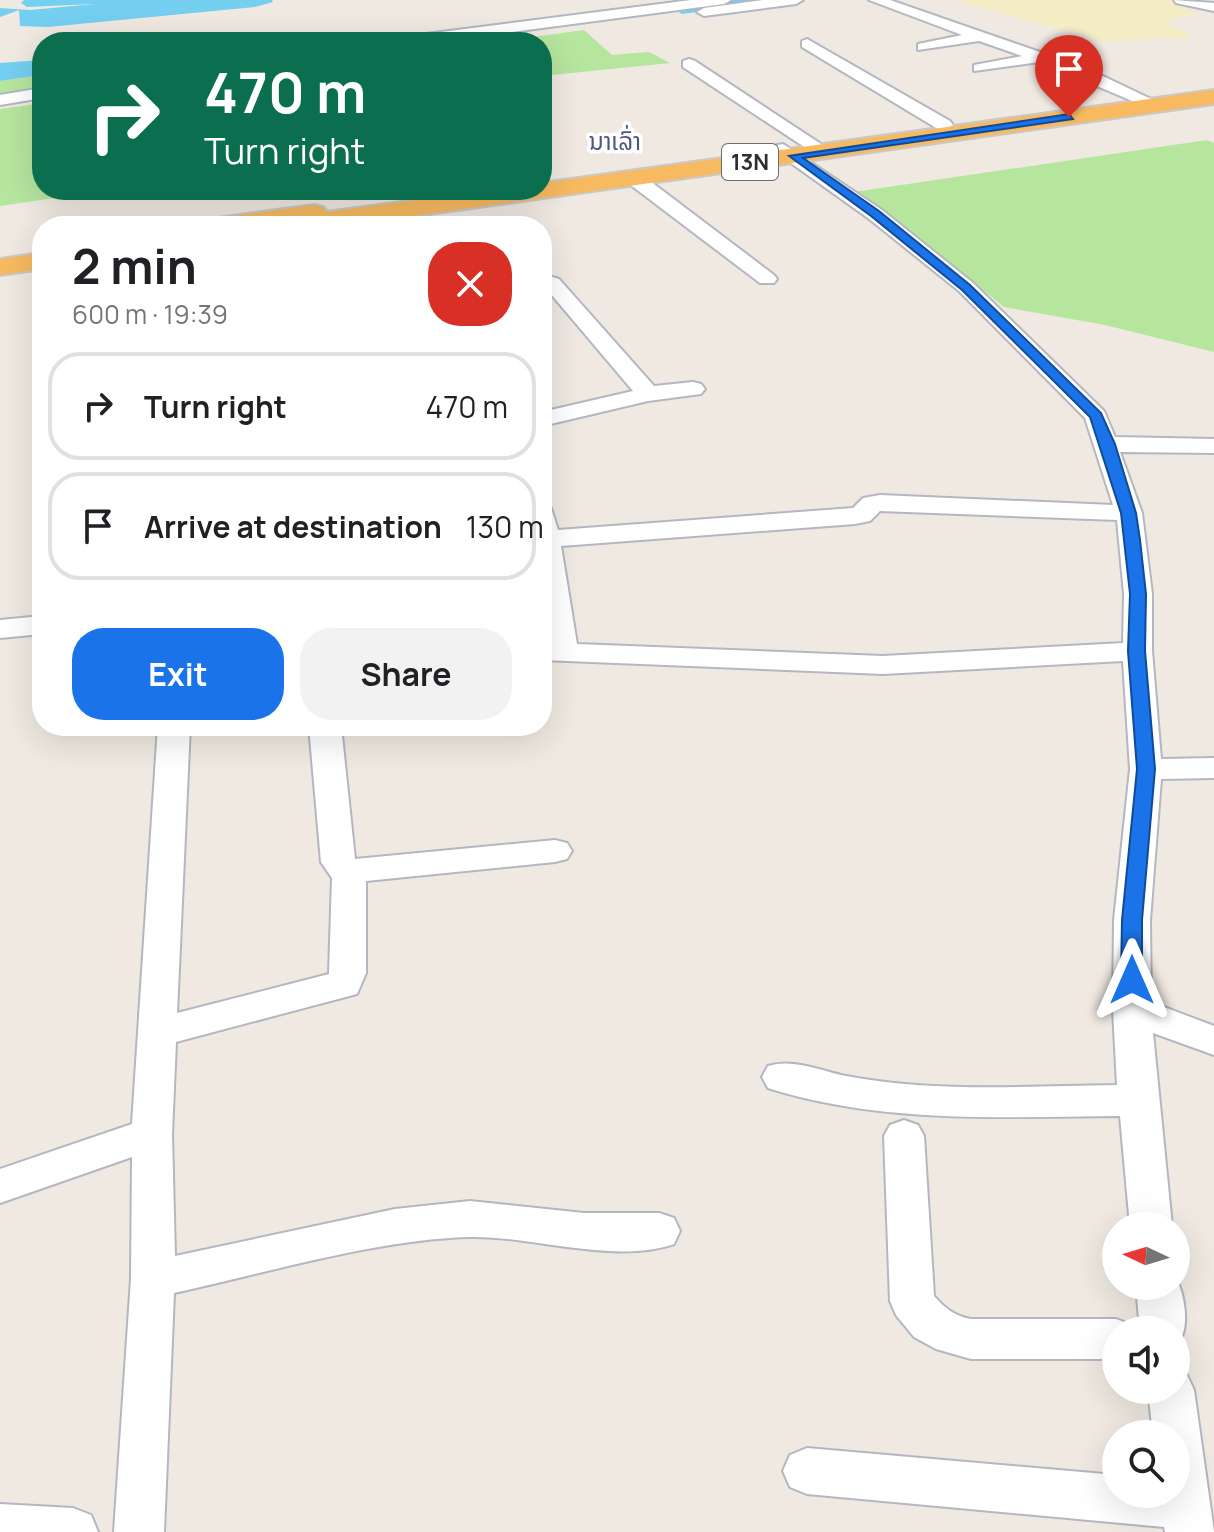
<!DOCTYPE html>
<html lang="en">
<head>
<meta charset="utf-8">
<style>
  :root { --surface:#fff; --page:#f2f2f2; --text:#202124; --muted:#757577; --line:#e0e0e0; --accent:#1a73e8 }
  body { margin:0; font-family:Manrope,"Noto Sans Lao",sans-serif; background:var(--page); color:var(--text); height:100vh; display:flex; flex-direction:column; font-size:30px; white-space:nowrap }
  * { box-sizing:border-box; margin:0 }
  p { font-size:26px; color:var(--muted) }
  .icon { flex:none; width:44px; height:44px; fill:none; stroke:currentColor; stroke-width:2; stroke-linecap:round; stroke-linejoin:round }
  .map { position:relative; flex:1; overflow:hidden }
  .panel { position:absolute; left:32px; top:216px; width:520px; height:520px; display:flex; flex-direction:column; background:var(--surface); border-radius:32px; box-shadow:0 8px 32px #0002 }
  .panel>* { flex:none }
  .guide { position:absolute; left:32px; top:32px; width:520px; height:168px; border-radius:32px; box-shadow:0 8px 32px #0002; background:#0b6e4f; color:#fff; overflow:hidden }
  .needle { width:52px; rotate:274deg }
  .tools { position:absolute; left:1102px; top:1212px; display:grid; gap:16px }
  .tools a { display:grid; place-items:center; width:88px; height:88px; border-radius:50%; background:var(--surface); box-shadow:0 8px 32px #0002; font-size:40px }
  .pin { position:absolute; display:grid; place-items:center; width:68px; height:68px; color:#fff; margin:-82px -34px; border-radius:50% 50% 50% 0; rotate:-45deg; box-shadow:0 0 8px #0007 }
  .pin .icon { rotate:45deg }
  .me { position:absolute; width:88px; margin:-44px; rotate:0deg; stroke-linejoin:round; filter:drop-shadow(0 0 6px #0008) }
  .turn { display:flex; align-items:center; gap:28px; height:168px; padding:0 40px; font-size:36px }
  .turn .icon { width:104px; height:104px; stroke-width:2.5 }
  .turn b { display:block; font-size:56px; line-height:68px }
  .round { display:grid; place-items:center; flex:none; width:84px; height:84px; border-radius:32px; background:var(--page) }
  .summary { display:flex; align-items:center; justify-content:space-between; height:136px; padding:0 40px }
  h1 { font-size:48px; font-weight:700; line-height:60px }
  .cta { display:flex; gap:16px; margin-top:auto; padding:16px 40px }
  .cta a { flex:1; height:92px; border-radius:32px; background:var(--accent); color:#fff; font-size:32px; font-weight:700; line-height:92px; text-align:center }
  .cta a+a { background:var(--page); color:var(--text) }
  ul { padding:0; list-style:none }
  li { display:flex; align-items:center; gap:24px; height:108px; margin:0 16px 12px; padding:0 24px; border:4px solid var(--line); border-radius:32px }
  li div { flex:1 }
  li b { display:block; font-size:30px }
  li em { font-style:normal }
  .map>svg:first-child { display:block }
  .green { fill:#b6e59e }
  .sand { fill:#f3ecc5 }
  .water { fill:#75cff0 }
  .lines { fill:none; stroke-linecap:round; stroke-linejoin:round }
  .canal { fill:#75cff0; fill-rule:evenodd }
  .minor-casing { stroke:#b4b7c1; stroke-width:4 }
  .trunk-casing { stroke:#c9c9c9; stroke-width:4 }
  .minor { fill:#fff; fill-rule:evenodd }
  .trunk { fill:#f8ba60; fill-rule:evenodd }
  .route { fill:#1a73e8; stroke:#114b97; stroke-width:2 }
  .labels { text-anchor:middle; stroke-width:7; stroke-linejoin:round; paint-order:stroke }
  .shield { fill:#fff; stroke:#6d6d6d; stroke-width:2 }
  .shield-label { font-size:22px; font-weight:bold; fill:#2e2e2e }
  .far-quarter-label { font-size:24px; fill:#4d5680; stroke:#fff }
</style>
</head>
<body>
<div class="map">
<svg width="1214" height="1532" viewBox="0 0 1214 1532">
  <rect width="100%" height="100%" fill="#efe9e1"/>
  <!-- green -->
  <g class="green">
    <path d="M584 30 612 55 649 52 670 63 542 76V42H497Z"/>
    <path d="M42 75V89L0 96V81Z"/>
    <path d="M42 103V190L96 192 0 206V109Z"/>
    <path d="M1207 140 1214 143V352L1105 325 1004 307 916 236 854 192Z"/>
  </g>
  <!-- sand -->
  <path class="sand" d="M953 0H1167L1200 15 1163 20 1187 33 1186 40C1154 33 1122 47 1091 39L1090 35 1045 26Z"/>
  <!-- water -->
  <g class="water">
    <path d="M24 0H272L273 2 255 7 48 27 20 26 19 10 0 17V8L30 10 95 4 27 7 21 3Z"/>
    <path d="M42 60V75L0 81V63Z"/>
  </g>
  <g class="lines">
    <!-- canal -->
    <path class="canal" d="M723 0H761L754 4 682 14 675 10 682 6Z"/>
    <!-- minor casing -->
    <g class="minor-casing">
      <g id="minor">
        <path d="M691 0H731L724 4 437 42H394L402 37Z"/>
        <path d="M763 0H803L796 4 704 16 697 12 704 8Z"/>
        <path d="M869 0H890L1086 68 1151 99 1149 103H1137L1040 62 974 71V65L1022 56 979 41 918 50V44L962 35Z"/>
        <path d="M1174 0 1214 3V11L1176 3Z"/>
        <path d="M807 39 950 121 953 125 944 130 938 129 802 47V41Z"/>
        <path d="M689 59 695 61 830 150 827 154H815L683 67V61Z"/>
        <path d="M42 88V98L0 105V95Z"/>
        <path d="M783 144 882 210 973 283 1104 411 1115 437 1214 439V453L1120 452 1142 513 1152 594V651L1161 759 1214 758V778L1161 779 1150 920 1151 1002 1214 1026V1055L1153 1033 1172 1226H1130L1120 1116C1002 1117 882 1124 768 1088L762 1077 768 1066C793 1058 821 1071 846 1076 935 1093 1028 1086 1117 1085L1113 1010 1114 920 1130 769 1123 661 883 674 542 660V642H548L542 603V506L551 508 558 530 853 508 863 498 880 495 1113 505 1085 418 959 291 868 218 777 153 774 149 777 145ZM880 511 1117 520 1124 594 1123 643 883 656 577 644 561 546 855 524 870 521Z"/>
        <path d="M635 173 642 175 774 275 777 279 774 283H760L628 183 626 179Z"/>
        <path d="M390 205 397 207 414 226H393L380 211Z"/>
        <path d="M552 277 559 279 654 386 693 382 701 384 705 389 701 394 648 401 542 426V412L633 391 545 287 542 284 545 279Z"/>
        <path d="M42 616V634L0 638V620Z"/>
        <path d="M158 726H190L177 1013 329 974 332 878 321 862 309 726H341L355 859 555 840 567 843 572 851 567 859 555 862 366 881V973L357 994 176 1042 172 1134 175 1256 395 1209 470 1201 584 1213H659L674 1218 680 1231 674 1244C614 1265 530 1235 468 1237 375 1240 266 1273 174 1293L164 1532H114L131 1279 132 1157 0 1203V1169L132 1124Z"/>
        <path d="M904 1120 918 1125 924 1136 934 1296C945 1308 954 1316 971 1319H1116L1132 1325 1134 1330H1116V1359H971L936 1349 914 1337 896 1315 890 1301 884 1136 890 1125Z"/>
        <path d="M1176 1278C1185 1296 1191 1331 1176 1345V1330H1140L1136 1286H1176Z"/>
        <path d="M1176 1371 1187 1375 1194 1390 1214 1532H1165L1164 1527 807 1494 790 1487 783 1471 790 1455 807 1448 1116 1475V1494H1176V1434H1153L1148 1390H1176Z"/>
        <path d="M0 1504 73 1508 91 1515 98 1532H0Z"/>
      </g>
    </g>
    <!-- trunk casing -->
    <g class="trunk-casing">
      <g id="trunk">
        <path d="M1214 90V104L343 226H205L209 220 218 218 314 205 323 207 327 212 489 190H542V183Z"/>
        <path d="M42 253V269L0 275V259Z"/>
      </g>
    </g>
    <!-- minor -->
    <use href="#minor" class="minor"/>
    <!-- trunk -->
    <use href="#trunk" class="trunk"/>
  </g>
  <!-- route -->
  <path class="route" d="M1069 114 1073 119 803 158 879 211 970 285 1101 413 1115 444 1136 513 1140 540 1146 594 1145 651 1155 769 1142 920V980L1139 985H1124L1121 980 1122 920 1137 769 1128 651 1130 594 1121 513 1090 417 962 290 871 216 789 156Z"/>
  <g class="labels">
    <!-- shield labels -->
    <rect class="shield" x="722" y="144" width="56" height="36" rx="6"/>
    <g class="shield-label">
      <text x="750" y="170">13N</text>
    </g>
    <!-- far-quarter labels -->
    <g class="far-quarter-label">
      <text x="615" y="150">ນາເລົ່າ</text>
    </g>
  </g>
</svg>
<div class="tools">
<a><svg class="needle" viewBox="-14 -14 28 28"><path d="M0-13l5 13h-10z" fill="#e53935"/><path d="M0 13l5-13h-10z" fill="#757577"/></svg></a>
<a><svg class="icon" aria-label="sound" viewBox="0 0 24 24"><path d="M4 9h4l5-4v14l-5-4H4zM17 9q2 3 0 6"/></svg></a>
<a><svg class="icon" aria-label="search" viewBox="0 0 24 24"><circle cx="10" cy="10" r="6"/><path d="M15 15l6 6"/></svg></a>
</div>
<div class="pin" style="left:1069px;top:117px;background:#d93025"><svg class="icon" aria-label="arrive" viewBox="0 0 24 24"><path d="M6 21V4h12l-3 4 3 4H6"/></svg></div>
<svg class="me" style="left:1132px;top:980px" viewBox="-20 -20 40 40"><path d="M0-17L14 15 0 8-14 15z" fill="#1a73e8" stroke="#fff" stroke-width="4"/></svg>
<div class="guide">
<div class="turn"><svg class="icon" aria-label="right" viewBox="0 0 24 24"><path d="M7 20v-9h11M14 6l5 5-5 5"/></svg><div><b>470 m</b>Turn right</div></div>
</div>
<section class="panel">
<div class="summary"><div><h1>2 min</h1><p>600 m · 19:39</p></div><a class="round" style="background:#d93025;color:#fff"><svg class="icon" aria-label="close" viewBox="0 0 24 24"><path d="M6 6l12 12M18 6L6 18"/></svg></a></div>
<ul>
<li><svg class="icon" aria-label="right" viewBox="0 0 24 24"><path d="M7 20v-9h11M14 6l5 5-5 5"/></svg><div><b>Turn right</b></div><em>470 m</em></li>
<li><svg class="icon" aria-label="arrive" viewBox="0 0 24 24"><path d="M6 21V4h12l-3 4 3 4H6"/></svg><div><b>Arrive at destination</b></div><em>130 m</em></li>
</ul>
<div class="cta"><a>Exit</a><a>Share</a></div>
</section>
</div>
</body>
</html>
